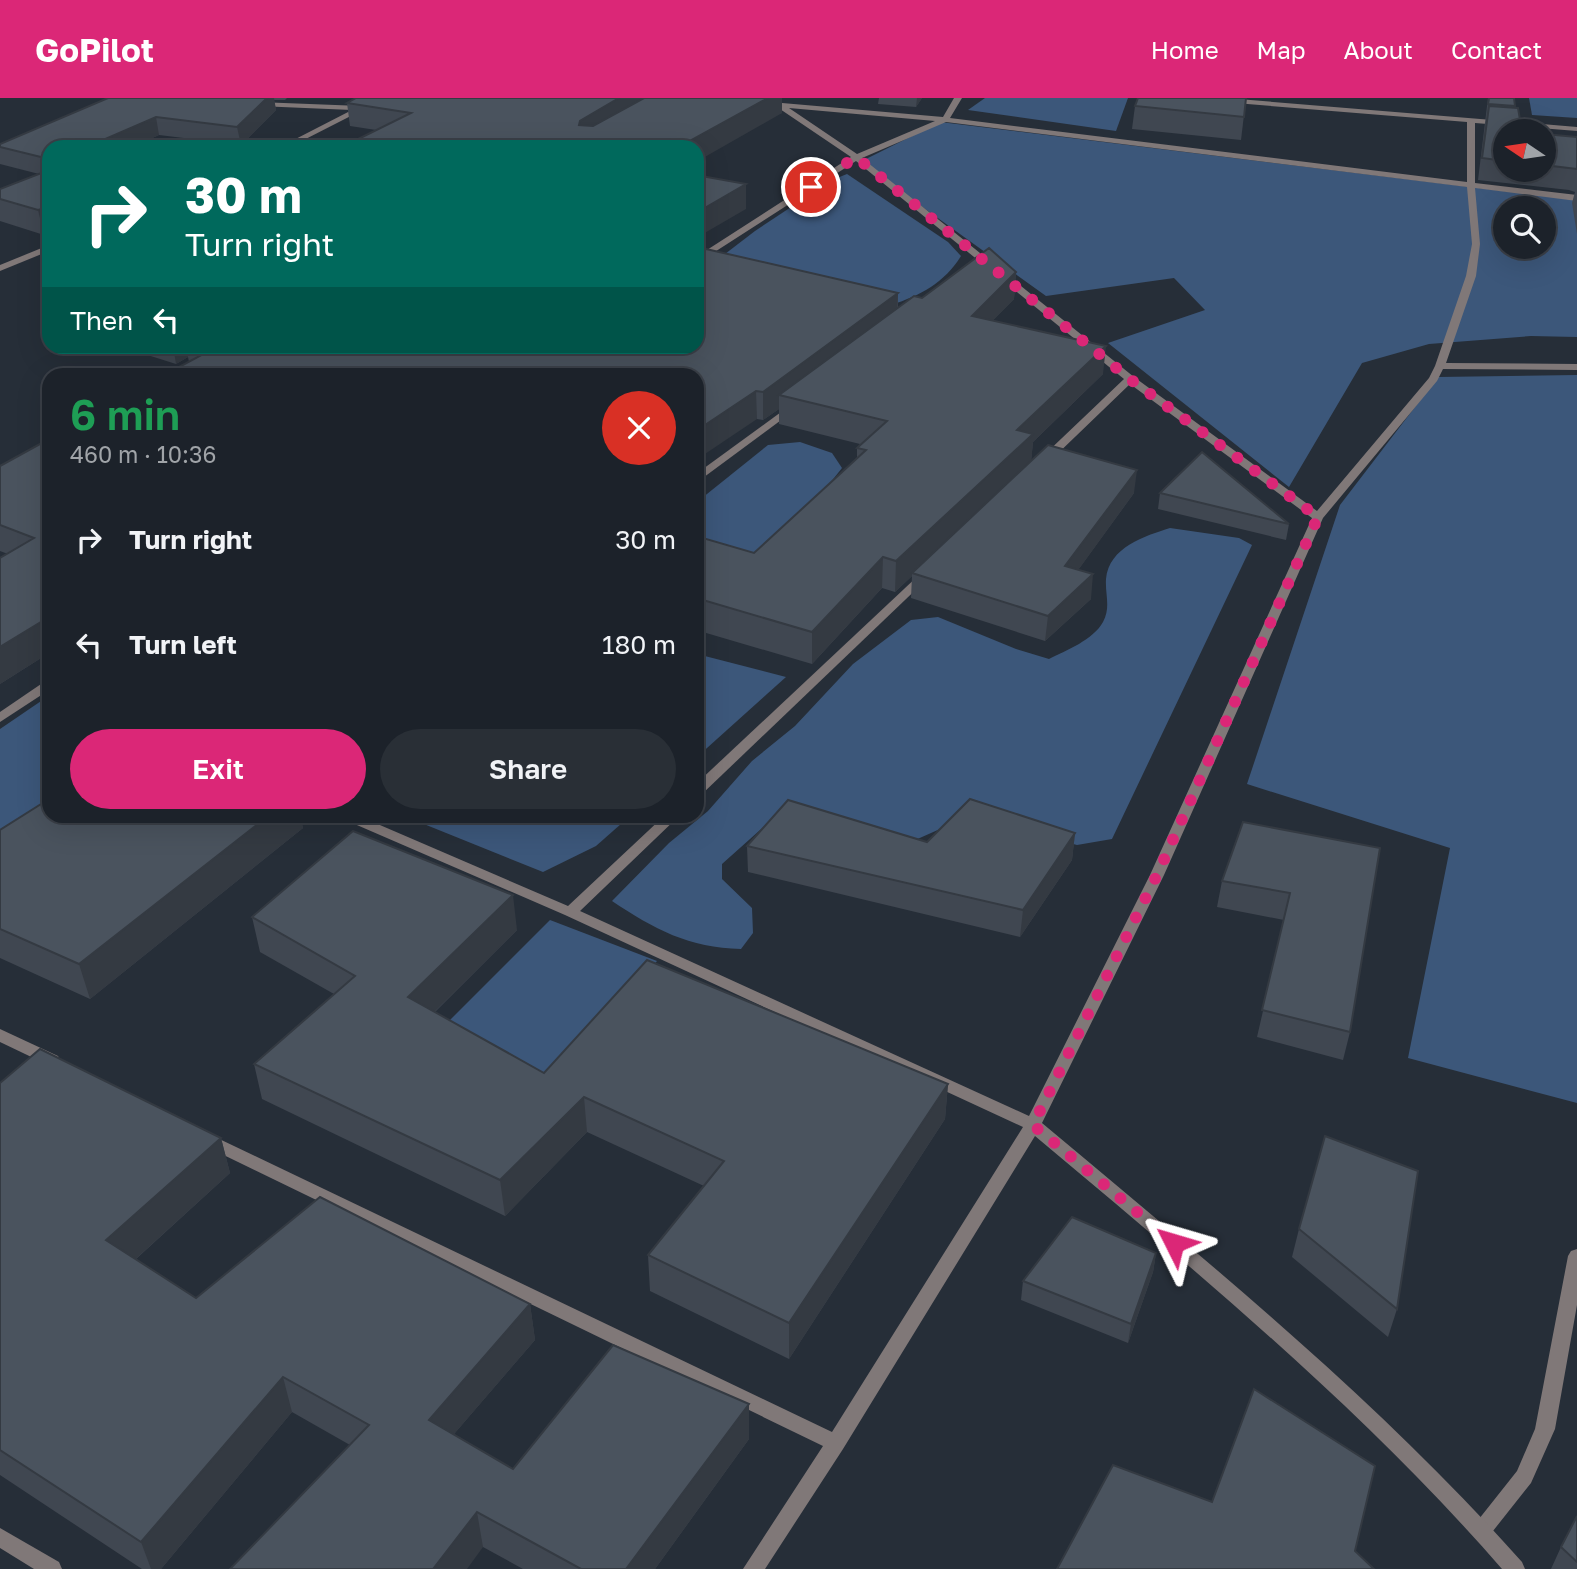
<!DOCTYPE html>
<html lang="en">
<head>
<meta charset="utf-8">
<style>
  :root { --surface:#1c222a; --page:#292f36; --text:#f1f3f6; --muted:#a0a4a8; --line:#3a3f47; --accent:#db2777 }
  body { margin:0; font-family:"Golos Text",sans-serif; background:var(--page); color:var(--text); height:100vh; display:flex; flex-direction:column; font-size:26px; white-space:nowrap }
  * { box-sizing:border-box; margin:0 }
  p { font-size:23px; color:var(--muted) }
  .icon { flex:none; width:38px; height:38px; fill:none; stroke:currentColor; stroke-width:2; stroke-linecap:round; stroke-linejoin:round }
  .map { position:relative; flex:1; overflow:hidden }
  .side { position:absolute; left:42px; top:270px; width:662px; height:455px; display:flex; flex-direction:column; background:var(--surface); border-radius:21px; box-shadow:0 7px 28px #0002,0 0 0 2px var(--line) }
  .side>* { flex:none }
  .hud { position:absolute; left:42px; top:42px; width:662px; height:214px; border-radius:21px; box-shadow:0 7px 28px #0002,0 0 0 2px var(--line); background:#00695c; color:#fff; overflow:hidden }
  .needle { width:46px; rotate:283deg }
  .controls { position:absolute; left:1493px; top:21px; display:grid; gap:14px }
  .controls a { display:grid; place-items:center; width:63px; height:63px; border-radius:50%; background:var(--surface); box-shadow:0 7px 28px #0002,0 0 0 2px var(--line); font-size:35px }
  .pin { position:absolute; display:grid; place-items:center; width:60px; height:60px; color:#fff; margin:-30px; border:4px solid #fff; border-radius:50%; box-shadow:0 2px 7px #0007 }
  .me { position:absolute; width:77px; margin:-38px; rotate:310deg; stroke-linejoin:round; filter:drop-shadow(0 0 5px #0008) }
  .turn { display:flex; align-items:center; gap:24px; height:147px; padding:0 28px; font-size:32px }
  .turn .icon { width:91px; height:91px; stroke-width:2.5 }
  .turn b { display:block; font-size:49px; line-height:60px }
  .then { display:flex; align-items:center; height:66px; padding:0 28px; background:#0003; gap:14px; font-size:26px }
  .round { display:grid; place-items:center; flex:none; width:74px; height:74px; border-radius:37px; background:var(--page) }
  .overview { display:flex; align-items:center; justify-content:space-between; height:119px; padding:0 28px }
  h1 { font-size:42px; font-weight:600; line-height:52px; color:#1e9e55 }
  .button { display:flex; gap:14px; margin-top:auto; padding:14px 28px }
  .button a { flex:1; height:80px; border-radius:42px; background:var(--accent); color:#fff; font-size:28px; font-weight:600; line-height:80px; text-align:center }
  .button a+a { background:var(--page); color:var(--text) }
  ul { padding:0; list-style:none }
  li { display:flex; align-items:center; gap:21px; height:105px; padding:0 28px }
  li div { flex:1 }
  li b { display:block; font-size:26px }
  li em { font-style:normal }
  header { display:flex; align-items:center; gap:42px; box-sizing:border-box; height:98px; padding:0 35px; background:var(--accent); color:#fff }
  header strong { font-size:33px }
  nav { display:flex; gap:38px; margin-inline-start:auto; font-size:24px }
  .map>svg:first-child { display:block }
  .green { fill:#3c577a; fill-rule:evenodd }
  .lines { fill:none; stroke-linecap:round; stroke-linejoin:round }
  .service { fill:#807878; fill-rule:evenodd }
  .minor { fill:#807878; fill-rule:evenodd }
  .wall { fill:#404751 }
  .shaded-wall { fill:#343a42 }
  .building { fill:#4a535e; stroke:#343a42; stroke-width:2 }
  .route { stroke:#db2777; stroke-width:12; stroke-dasharray:0 21.6 }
</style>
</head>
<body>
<header>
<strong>GoPilot</strong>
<nav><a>Home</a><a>Map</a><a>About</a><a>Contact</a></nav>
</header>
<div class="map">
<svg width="1577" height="1471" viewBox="0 0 1577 1471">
  <rect width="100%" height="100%" fill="#262e38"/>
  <!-- green -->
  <g class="green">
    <path d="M985 0H1128L1116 33 968 12Z"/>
    <path d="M1529 0H1577V20L1532 17Z"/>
    <path d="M940 24 1577 102V239L1531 238 1429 246 1362 265 1289 389 1108 245 1205 212 1174 180 1046 198 860 64ZM1505 110H1544V149H1505Z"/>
    <path d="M847 76 948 144 961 158C944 185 921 197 891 207L708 169 755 133 832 82Z"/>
    <path d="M1577 277V1005L1408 960 1450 750 1247 686 1340 407 1438 279Z"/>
    <path d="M800 344 832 355 842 370 815 404 749 466 697 453V404L768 347Z"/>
    <path d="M1170 430 1239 440 1252 447 1112 741 1077 747 961 716 940 731 904 747 778 716 722 766V781L752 810 753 835 741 851C689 850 654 831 612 803L669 745 708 713 752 663 795 628 853 566 911 522 938 519 1016 551 1049 561C1067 552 1093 542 1103 524 1111 509 1105 497 1106 481 1109 449 1145 438 1170 430Z"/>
    <path d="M697 556 786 579 697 659H696Z"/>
    <path d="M47 599 49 718 0 761V631Z"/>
    <path d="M404 718H630L596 748 543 774Z"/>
    <path d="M550 822 657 863 545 991 441 931Z"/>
  </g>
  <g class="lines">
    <!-- service -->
    <path class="service" d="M1577 1151V1207L1555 1331 1531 1385 1489 1438 1482 1441 1475 1438 1472 1432 1475 1426 1517 1373 1535 1331 1568 1158 1571 1153Z"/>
    <!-- minor -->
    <g class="minor">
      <path d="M376 0H386L290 49H280L352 12 258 8 254 6 258 4 361 8Z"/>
      <path d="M954 0H962L950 20 1467 84V24L1198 2 1194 0H1226L1577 29V33L1475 25V85L1577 97V103L1475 90 1480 146 1476 178 1446 265 1577 266V272L1443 271 1437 283 1323 420 1164 777 1042 1025C1208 1164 1378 1302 1522 1464L1525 1471H1502C1363 1311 1197 1174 1035 1038L843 1351 765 1471H743L823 1348 201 1046 199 1042 201 1038 207 1036 213 1038 832 1334 1023 1029 565 817 343 721 341 718H359L568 808 664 718H679L580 813 1029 1018 1150 777 1312 420 1130 286 1049 364H1041V360L1124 281 856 63 696 166V159L851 59 777 9 760 7V3L943 19ZM789 10 935 23 857 56ZM946 24 1467 89 1472 146 1466 178 1435 268 1429 280 1317 413 1134 279 862 60Z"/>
      <path d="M49 147V153L0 173V167Z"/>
      <path d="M792 306 797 309 796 311 696 385V376Z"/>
      <path d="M924 474 928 476V480L701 697 696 698V686L920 476Z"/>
      <path d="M49 583V592L0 624V614L44 584Z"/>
      <path d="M0 931 58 958 60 962 58 966H46L0 944Z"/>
      <path d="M0 1430 59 1464 62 1471H34L0 1450Z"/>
    </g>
  </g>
  <!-- wall -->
  <g class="wall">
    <path d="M108 0H287L285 2H274L276 12 241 47 159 37 132 49H49V135L44 137 0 123V91L39 76 0 66V46Z"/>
    <path d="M356 0H782V15L696 49H344V48L376 32 350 28 347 5Z"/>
    <path d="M879 0H922L916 9 878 6Z"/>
    <path d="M1246 0 1241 42 1132 31 1135 8Z"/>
    <path d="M1488 0H1514L1515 10 1505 33V72H1544V36L1577 39V136L1572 105 1575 94 1569 92 1478 82Z"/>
    <path d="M1016 174 1014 201 993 222 1103 276 1033 344 1031 363 1134 395 1078 472 1091 501 1045 543 911 500 912 478 895 494 882 490 812 566 696 532V438L754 455 857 360V350L860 346 779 326V311L763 322 757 321 696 276 189 264 188 259 176 266 119 248H696L898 195V210L922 200Z"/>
    <path d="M49 341V555L0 586 8 456 0 453V368Z"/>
    <path d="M1160 395 1289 426 1286 442 1158 411Z"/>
    <path d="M49 718H300L303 730 90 901 0 860V732Z"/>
    <path d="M1075 735 1072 762 1020 839 748 774 747 748 927 744Z"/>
    <path d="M1380 750 1350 934 1343 962 1257 939 1284 822 1217 809 1222 783Z"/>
    <path d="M252 819 517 832 435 914 544 975 948 986 945 1021 789 1261 650 1193 648 1157 704 1088 587 1034 505 1118 262 1001 254 966 334 896 260 854Z"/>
    <path d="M0 985 221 1040 230 1075 136 1161 196 1200 530 1206 535 1242 454 1336 513 1371 749 1306V1341L655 1471H523L483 1449 350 1347 292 1314 161 1471H142L0 1377Z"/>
    <path d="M1299 1131 1397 1211 1388 1239 1292 1159Z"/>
    <path d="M1156 1155 1153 1174 1128 1245 1021 1202 1023 1183Z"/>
    <path d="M1577 1418V1471H1551L1561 1449Z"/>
  </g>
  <!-- shaded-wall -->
  <g class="shaded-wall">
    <path d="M267 0H274L276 12 241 47 237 29Z"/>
    <path d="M619 0H657L582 47 579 27 580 23Z"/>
    <path d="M768 0H782V15L696 64V49H679Z"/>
    <path d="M917 0H922L916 9Z"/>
    <path d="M156 19 159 37 132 49H87Z"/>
    <path d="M746 86V111L696 140V115Z"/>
    <path d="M45 110 49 126V135L44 137 38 112Z"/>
    <path d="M1016 174 1014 201 971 245 972 218Z"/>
    <path d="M898 195 897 221 779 297V311L763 322V294Z"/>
    <path d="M173 248H186L188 259 176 266Z"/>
    <path d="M514 248H554L517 274Z"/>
    <path d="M1106 248 1103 276 1033 344 1031 366 912 475V478L895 494 896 463 1017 332Z"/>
    <path d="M756 293 757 321 696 362V333Z"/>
    <path d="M1137 372 1134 395 1063 493 1065 468Z"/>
    <path d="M883 459 882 490 812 566V534Z"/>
    <path d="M1093 476 1091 501 1045 543 1048 518Z"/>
    <path d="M49 519V555L0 586V549Z"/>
    <path d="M268 718H300L303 730 90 901 79 866Z"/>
    <path d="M1075 735 1072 762 1020 839 1023 812Z"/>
    <path d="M513 797 517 832 414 934 408 899Z"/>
    <path d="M948 986 945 1021 789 1261V1225Z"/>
    <path d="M584 999 587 1034 505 1118 500 1082Z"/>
    <path d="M221 1040 230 1075 118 1177 106 1142Z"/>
    <path d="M1156 1155 1153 1174 1128 1245 1131 1226Z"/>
    <path d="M530 1206 535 1242 436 1357 429 1322Z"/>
    <path d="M283 1279 292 1314 161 1471H151L141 1444Z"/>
    <path d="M749 1306V1341L655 1471H626Z"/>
    <path d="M477 1414 483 1449 467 1471H433Z"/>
  </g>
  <!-- building -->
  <g class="building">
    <path d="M108 0H267L237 29 156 19 87 49H49V61L0 49V46Z"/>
    <path d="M356 0H619L580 23 579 27 593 28 644 0H768L679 49H348L344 48 411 15 347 5Z"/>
    <path d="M1138 0H1246L1244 19 1135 8Z"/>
    <path d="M1489 0H1514L1515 8 1488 6Z"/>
    <path d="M1489 8 1518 10 1522 33H1505V63L1482 60Z"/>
    <path d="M1544 36 1577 39V71L1544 67Z"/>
    <path d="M49 72V111L45 110 38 112 0 101V91Z"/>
    <path d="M696 77 746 86 696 115Z"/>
    <path d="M989 150 1016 174 972 218 1106 248 1017 332 1033 336 896 463 883 459 812 534 696 500V438L754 455 866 352 857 350 887 323 779 297 914 198 922 200Z"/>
    <path d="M706 151 898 195 763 294 756 293 696 333V276H166L211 252 201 248H514L515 252 528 251 532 248H696V156Z"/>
    <path d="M49 341V519L0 549V460L34 440 0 427V368Z"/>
    <path d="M1048 347 1137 372 1065 468 1093 476 1048 518 912 475Z"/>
    <path d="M1202 354 1289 426 1160 395Z"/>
    <path d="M49 701V718H268L79 866 0 831V732Z"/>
    <path d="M970 701 1075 735 1023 812 747 748 788 702 927 744Z"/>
    <path d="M1243 724 1380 750 1350 934 1262 912 1290 795 1222 783Z"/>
    <path d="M353 733 513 797 408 899 544 975 647 862 948 986 789 1225 648 1157 724 1063 584 999 500 1082 254 966 355 878 252 819Z"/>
    <path d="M40 951 221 1040 106 1142 196 1200 320 1099 530 1206 429 1322 513 1371 613 1247 749 1306 626 1471H581L477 1414 433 1471H230L369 1327 283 1279 141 1444 0 1352V985Z"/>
    <path d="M1325 1038 1418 1073 1397 1211 1299 1131Z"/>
    <path d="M1072 1119 1156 1155 1131 1226 1023 1183Z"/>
    <path d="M1254 1291 1375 1368 1355 1453 1374 1471H1057L1113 1367 1212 1404Z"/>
    <path d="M1577 1418V1464L1561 1449Z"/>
  </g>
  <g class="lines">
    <!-- route -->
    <path class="route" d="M811 89 856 59 1130 281 1318 419 1157 777 1033 1027 1174 1145"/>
  </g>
</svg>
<div class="controls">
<a><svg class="needle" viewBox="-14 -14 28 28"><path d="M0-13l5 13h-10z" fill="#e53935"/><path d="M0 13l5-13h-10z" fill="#a0a4a8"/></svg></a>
<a><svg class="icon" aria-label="search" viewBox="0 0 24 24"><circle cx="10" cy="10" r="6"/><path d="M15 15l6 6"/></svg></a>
</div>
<div class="pin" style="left:811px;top:89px;background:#d93025"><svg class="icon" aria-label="arrive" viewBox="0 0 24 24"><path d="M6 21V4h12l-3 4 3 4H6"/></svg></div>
<svg class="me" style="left:1174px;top:1145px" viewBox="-20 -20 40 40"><path d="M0-17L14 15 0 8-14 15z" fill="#db2777" stroke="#fff" stroke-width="4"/></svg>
<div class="hud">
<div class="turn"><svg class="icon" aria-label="right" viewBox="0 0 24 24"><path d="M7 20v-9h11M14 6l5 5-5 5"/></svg><div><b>30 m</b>Turn right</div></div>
<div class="then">Then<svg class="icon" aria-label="left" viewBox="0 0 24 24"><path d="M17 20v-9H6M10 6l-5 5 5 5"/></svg></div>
</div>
<section class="side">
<div class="overview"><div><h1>6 min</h1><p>460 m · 10:36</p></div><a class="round" style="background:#d93025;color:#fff"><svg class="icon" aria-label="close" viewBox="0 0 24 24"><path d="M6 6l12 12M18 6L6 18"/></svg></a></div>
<ul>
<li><svg class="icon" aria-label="right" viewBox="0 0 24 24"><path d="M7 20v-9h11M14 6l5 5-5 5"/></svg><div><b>Turn right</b></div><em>30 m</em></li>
<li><svg class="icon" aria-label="left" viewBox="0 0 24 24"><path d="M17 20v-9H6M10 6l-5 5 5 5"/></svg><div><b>Turn left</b></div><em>180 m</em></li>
</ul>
<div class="button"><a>Exit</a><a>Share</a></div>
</section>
</div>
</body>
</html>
